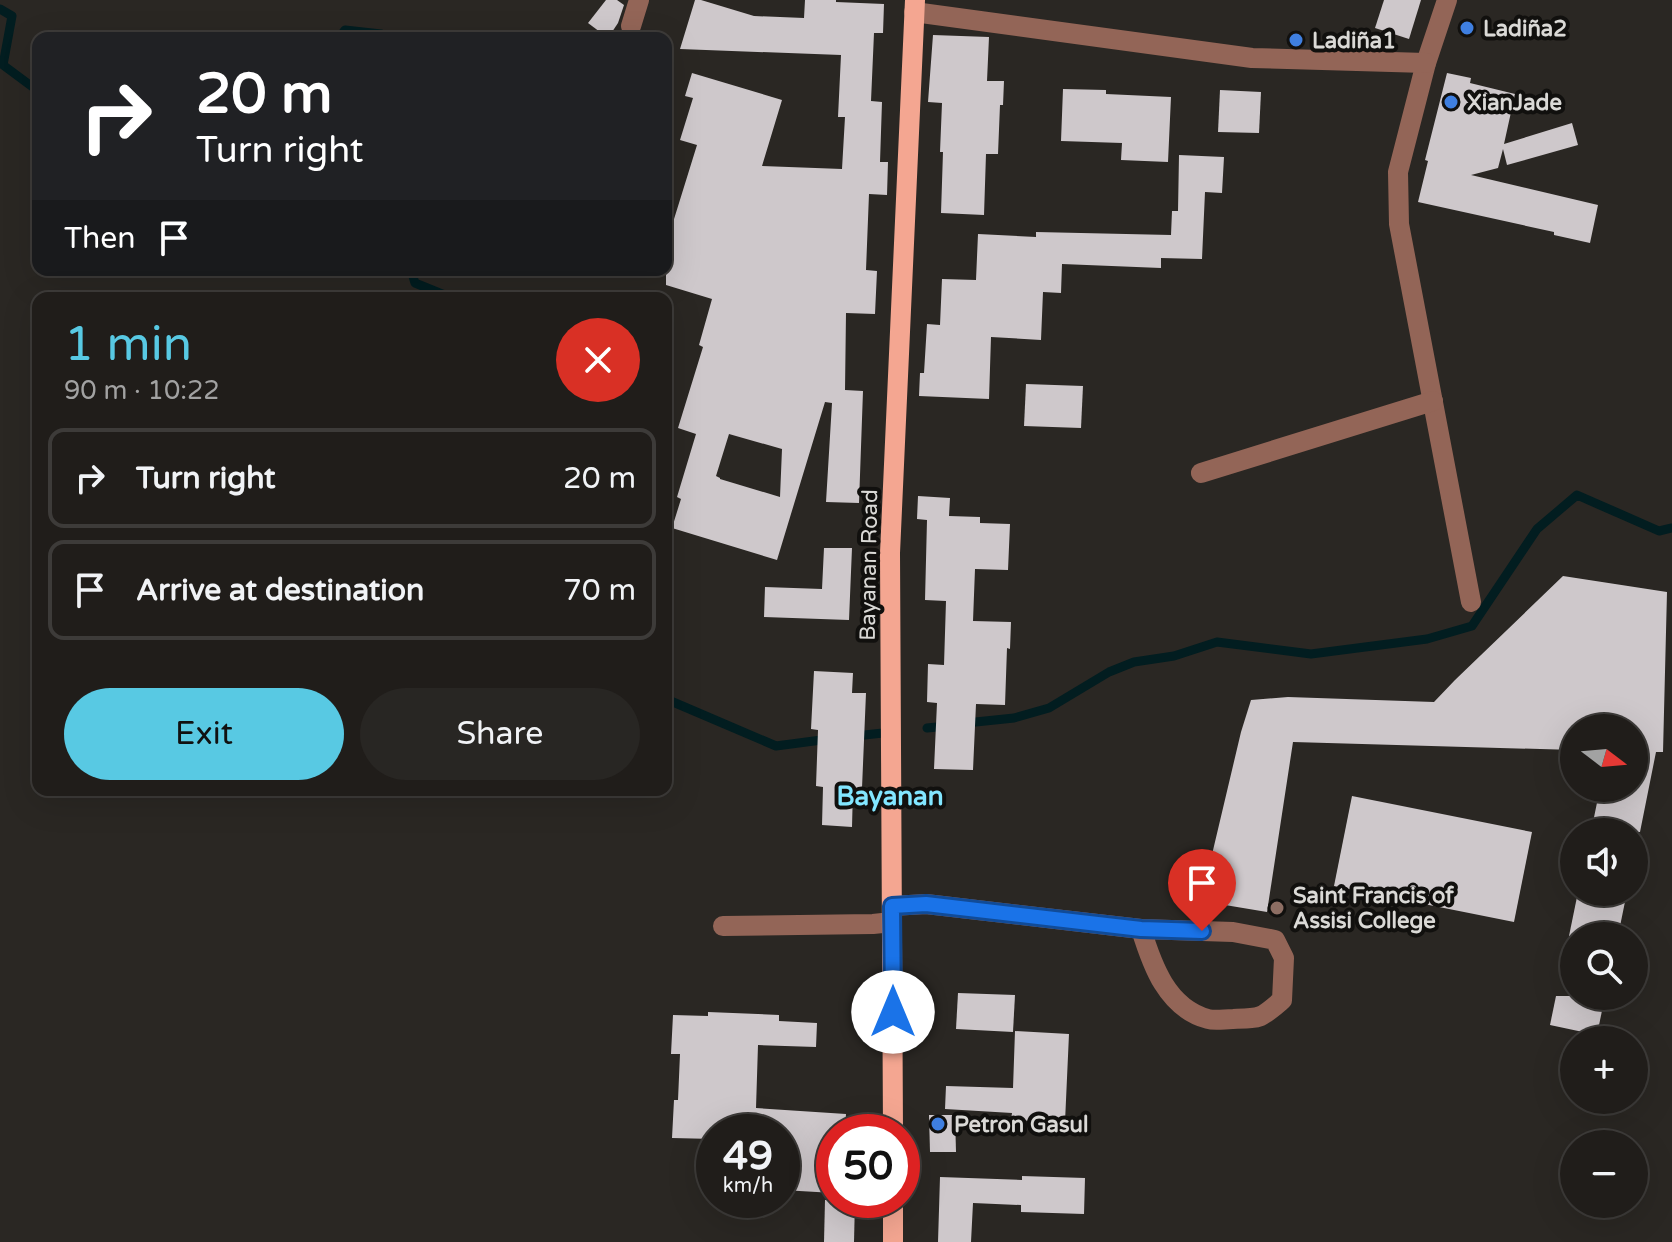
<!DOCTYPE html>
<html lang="en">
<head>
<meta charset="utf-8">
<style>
  :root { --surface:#201d1a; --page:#282623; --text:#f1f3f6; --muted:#a2a2a2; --line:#3d3b39; --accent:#58c9e3 }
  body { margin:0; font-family:"Varela Round",sans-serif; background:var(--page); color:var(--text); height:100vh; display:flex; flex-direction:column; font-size:30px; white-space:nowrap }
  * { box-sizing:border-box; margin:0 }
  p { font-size:26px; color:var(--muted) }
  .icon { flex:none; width:44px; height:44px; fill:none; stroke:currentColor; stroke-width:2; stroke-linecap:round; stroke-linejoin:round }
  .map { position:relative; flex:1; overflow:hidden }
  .side { position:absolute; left:32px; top:292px; width:640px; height:504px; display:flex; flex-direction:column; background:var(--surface); border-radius:16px; box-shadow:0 8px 32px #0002,0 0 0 2px var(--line) }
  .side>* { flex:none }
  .guide { position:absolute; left:32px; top:32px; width:640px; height:244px; border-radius:16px; box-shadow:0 8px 32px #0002,0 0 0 2px var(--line); background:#202124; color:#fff; overflow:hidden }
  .needle { width:52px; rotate:106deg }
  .tools { position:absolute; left:1560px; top:714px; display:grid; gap:16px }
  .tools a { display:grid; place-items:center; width:88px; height:88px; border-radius:50%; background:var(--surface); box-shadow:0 8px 32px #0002,0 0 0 2px var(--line); font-size:40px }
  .speed { position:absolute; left:696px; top:1114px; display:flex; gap:16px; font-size:40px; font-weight:700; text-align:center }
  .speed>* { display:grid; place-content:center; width:104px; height:104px; border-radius:50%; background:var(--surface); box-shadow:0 8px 32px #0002,0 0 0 2px var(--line); line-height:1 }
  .speed small { font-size:20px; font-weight:400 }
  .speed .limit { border:12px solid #d22; background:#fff; color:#111 }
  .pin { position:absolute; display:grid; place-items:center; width:68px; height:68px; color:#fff; margin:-82px -34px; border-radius:50% 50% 50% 0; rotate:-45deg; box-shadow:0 0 8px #0007 }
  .pin .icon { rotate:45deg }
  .me { position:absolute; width:88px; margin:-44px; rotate:0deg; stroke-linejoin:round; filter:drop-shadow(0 0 6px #0008) }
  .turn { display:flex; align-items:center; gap:28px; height:168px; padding:0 32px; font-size:36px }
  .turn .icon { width:104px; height:104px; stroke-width:2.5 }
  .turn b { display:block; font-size:56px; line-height:68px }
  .then { display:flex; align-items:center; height:76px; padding:0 32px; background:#0003; gap:16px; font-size:30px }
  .round { display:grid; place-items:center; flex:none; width:84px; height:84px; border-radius:42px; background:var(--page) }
  .overview { display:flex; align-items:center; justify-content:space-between; height:136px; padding:0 32px }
  h1 { font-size:48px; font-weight:600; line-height:60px; color:var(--accent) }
  .action { display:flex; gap:16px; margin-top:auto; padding:16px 32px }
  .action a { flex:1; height:92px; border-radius:48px; background:var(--accent); color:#111; font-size:32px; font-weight:600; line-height:92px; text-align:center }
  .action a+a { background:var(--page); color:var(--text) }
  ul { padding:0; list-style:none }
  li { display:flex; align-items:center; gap:24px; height:100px; margin:0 16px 12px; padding:0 16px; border:4px solid var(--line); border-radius:16px }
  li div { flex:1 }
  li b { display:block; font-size:30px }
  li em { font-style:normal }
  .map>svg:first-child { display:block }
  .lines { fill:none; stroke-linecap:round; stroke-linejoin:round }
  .stream { stroke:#021d20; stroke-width:9 }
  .building { fill:#cec8cb; fill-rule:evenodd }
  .minor { stroke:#936557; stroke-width:20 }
  .major { stroke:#f4a691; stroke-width:20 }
  .route-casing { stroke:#114b97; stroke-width:20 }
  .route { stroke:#1a73e8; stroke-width:14 }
  .shop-dot { fill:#3f7fe0; stroke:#11100e; stroke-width:3 }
  .education-dot { fill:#8d6e63; stroke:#11100e; stroke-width:3 }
  .labels { text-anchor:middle; stroke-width:8; stroke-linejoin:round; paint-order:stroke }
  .poi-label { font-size:22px; font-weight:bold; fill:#dad9d6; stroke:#11100e; text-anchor:start }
  .street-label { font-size:22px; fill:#dad9d6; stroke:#11100e }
  .quarter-label { font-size:26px; font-weight:bold; fill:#82e6ff; stroke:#11100e }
</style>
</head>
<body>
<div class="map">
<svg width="1672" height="1242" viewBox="0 0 1672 1242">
  <rect width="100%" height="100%" fill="#2a2723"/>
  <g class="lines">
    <!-- stream -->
    <g class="stream">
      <path d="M0 9 12 16 3 65 38 91"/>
      <path d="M339 38 345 30 381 34 382 38"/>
      <path d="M411 270 415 283 452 298"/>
      <path d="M666 699 776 746 829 739"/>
      <path d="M966 723 1014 718 1049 708 1109 672 1134 662 1174 656 1217 642 1311 654 1427 639 1472 626 1537 529 1577 495 1659 531 1672 528"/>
      <path d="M927 728 947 726"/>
      <path d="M855 736 883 733"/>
    </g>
  </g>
  <!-- building -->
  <g class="building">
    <path d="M606 0H617L624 5 618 23 608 38 588 23Z"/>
    <path d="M695 0H701L754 16 804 18 805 0H836V2L884 4 883 33H874L871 101 882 102 880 162H888L887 195 869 194 866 270 877 271 875 314 846 313 845 390 863 391 859 503 826 502 832 403 825 402 777 560 672 528 681 499 677 497 696 434 678 428 703 347 699 345 712 299 666 285V231L670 232 697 145 680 140 693 98 685 96 692 73 782 100 762 166 842 169 845 117H838L841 55 680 49ZM729 434 782 449 780 497 720 479V478L716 476Z"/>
    <path d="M1384 0H1421L1409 39 1375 28Z"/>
    <path d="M933 35 989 37 987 81H1004L1003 105H1000L998 154H986L984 215 941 213 943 152H940L942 103 928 102Z"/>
    <path d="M1447 73 1471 78 1470 83 1515 94 1504 144 1572 123 1578 145 1507 165 1503 149 1498 168 1471 175 1598 205 1590 243 1554 235V232L1418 202 1428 161 1425 160Z"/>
    <path d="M1063 89 1106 90V94L1171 97 1168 162 1121 160 1122 143 1061 141Z"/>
    <path d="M1220 90 1261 92 1259 133 1218 132Z"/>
    <path d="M1179 155 1224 157 1222 193 1205 192 1202 259 1161 258V268L1062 264 1061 293 1043 292 1041 340 991 337 989 399 919 396 920 373H924L927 324 940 325 942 279 976 280 978 234 1036 237V232L1171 235 1172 211H1178Z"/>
    <path d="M1026 384 1083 386 1081 428 1024 426Z"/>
    <path d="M918 496 950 498 949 516 980 517V523L1010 524 1008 570 975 569 973 621 1011 622 1010 649 1007 648 1005 705 976 704 973 770 934 769 937 703 927 702 928 664 944 665 946 601 925 600 927 520 917 519Z"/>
    <path d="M824 548H852L849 620 764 617 765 587 822 589Z"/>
    <path d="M1563 576 1667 592 1663 752H1656L1640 832H1591L1600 788H1634V728H1574V750L1293 742 1267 912 1201 901 1241 732 1251 700 1288 697 1434 702 1455 680Z"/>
    <path d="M814 671 853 673 852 693H866L862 788H853L852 827 822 825 823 787 816 786 818 730 811 729Z"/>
    <path d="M1352 796 1532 832 1514 922 1334 886Z"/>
    <path d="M1578 892H1627L1618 936H1569Z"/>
    <path d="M958 993 1015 995 1013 1032 956 1029Z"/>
    <path d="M1556 996H1605L1597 1035 1550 1025Z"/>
    <path d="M708 1012 779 1015V1021L817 1023 816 1047 758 1045 756 1108 846 1114 845 1132H834V1193L782 1190V1132H714V1139L672 1138 674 1100H678L680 1054H671L673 1015 708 1016Z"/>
    <path d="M1015 1031 1069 1034 1065 1122 1011 1120 1012 1113 945 1109 946 1086 1013 1088Z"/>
    <path d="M929 1115H955L956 1152H930Z"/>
    <path d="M1022 1176 1085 1178 1084 1214 1021 1212V1205L973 1203 971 1242H938L940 1177 1022 1180Z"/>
    <path d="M825 1200H855L854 1242H824Z"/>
  </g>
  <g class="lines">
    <!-- minor -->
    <g class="minor">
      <path d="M1447 0 1426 63 1398 172 1399 224 1471 602"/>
      <path d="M914 12 1252 58 1426 63"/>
      <path d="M631 26 639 0"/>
      <path d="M1201 473 1433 401"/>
      <path d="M892 906 926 904 1141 929 1233 932 1275 940 1284 958 1282 1000C1260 1019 1262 1018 1233 1019 1225 1019 1215 1021 1208 1019 1167 1008 1152 965 1141 929"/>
      <path d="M723 926 873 924 892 922"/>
    </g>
    <!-- major -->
    <g class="major">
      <path d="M893 1132 890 553 915 0"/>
      <path d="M893 1200V1242"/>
    </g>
  </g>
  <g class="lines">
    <!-- route casing -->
    <g class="route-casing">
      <path id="route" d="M893 1012 892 906 926 904 1141 929 1202 931"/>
    </g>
    <!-- route -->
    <use href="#route" class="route"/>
  </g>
  <!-- markers -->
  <g class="shop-dot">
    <circle cx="1467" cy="28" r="8"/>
    <circle cx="1296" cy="40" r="8"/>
    <circle cx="1451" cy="102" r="8"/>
    <circle cx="938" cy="1124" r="8"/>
  </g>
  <circle class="education-dot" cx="1277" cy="908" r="8"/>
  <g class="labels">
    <!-- poi labels -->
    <g class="poi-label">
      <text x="1483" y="36">Ladiña2</text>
      <text x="1312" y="48">Ladiña1</text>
      <text x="1467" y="110">XianJade</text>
      <text x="1293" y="903">Saint Francis of<tspan x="1293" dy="25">Assisi College</tspan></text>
      <text x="954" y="1132">Petron Gasul</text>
    </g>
    <!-- street labels -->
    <g class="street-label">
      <text transform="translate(868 565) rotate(-89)" y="8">Bayanan Road</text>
    </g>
    <!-- quarter labels -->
    <g class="quarter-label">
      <text x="890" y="805">Bayanan</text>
    </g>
  </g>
</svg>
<div class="tools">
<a><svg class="needle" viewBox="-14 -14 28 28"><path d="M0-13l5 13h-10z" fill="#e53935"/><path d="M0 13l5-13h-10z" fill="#a2a2a2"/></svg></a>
<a><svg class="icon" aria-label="sound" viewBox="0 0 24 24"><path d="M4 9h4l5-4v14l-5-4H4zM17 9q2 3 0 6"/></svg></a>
<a><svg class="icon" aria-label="search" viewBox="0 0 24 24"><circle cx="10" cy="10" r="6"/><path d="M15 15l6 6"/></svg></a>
<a>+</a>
<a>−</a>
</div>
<div class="speed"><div>49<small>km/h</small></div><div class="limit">50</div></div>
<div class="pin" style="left:1202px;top:931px;background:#d93025"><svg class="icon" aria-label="arrive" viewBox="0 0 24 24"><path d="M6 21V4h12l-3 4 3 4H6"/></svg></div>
<svg class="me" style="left:893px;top:1012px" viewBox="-20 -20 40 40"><circle r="19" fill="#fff"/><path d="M0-13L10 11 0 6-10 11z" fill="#1a73e8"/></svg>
<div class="guide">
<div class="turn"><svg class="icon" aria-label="right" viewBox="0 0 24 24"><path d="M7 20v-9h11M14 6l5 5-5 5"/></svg><div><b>20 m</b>Turn right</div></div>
<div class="then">Then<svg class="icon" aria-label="arrive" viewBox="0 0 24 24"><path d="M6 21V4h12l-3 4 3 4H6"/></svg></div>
</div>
<section class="side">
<div class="overview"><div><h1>1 min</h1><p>90 m · 10:22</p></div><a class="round" style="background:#d93025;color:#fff"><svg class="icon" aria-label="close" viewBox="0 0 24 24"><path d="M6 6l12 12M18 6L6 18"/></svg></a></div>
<ul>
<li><svg class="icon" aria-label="right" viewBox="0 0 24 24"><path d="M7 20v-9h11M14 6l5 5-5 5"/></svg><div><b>Turn right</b></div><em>20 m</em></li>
<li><svg class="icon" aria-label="arrive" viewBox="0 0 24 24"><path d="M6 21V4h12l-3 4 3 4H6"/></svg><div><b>Arrive at destination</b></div><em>70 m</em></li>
</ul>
<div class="action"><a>Exit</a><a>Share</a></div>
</section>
</div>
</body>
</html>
